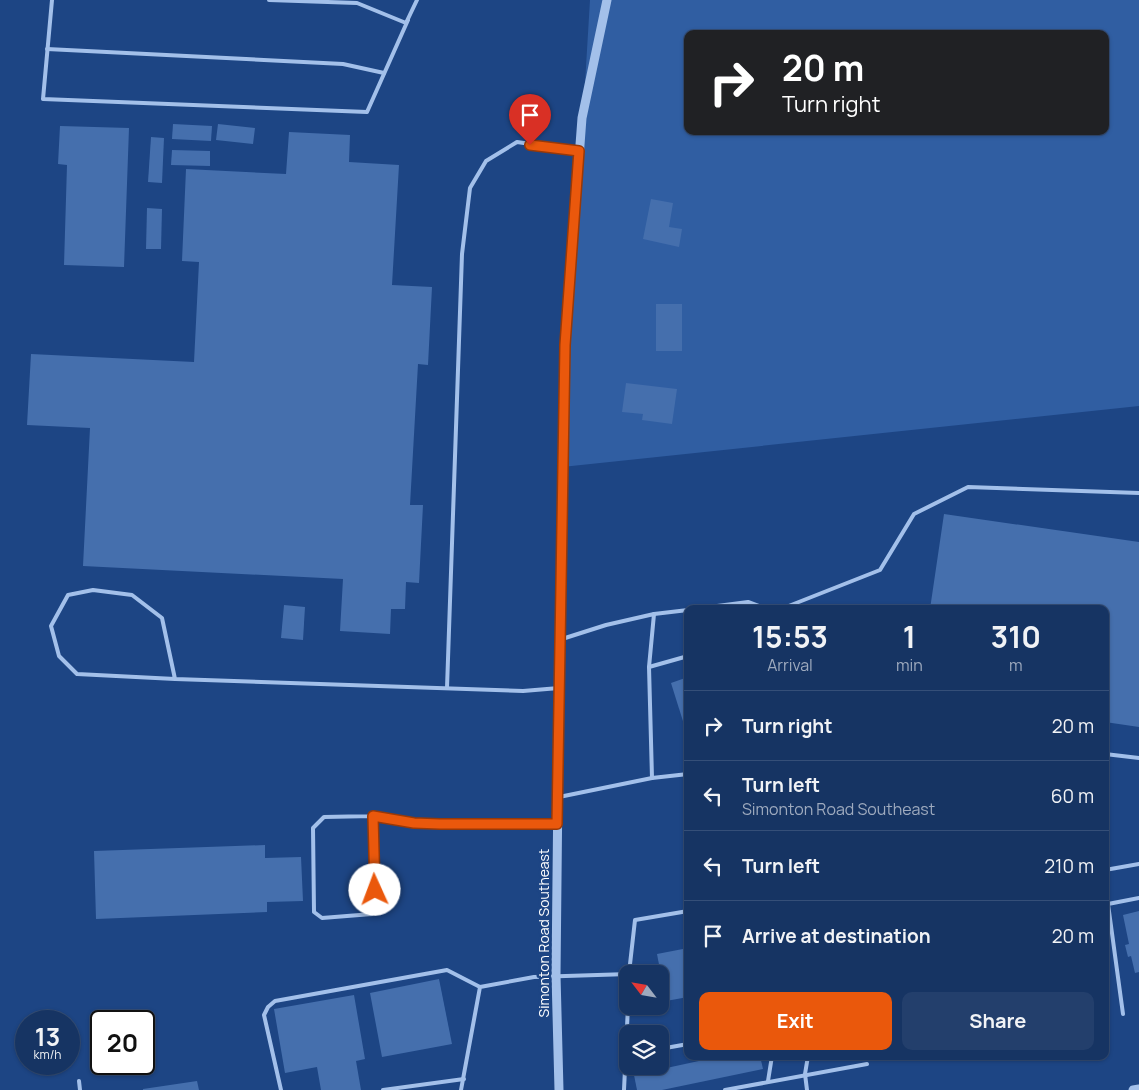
<!DOCTYPE html>
<html lang="en">
<head>
<meta charset="utf-8">
<style>
  :root { --surface:#163463; --page:#233f6c; --text:#f1f3f6; --muted:#9eaabe; --line:#354f78; --accent:#ea580c }
  body { margin:0; font-family:Manrope,sans-serif; background:var(--page); color:var(--text); height:100vh; display:flex; flex-direction:column; font-size:19px; white-space:nowrap }
  * { box-sizing:border-box; margin:0 }
  p { font-size:16px; color:var(--muted) }
  .icon { flex:none; width:28px; height:28px; fill:none; stroke:currentColor; stroke-width:2; stroke-linecap:round; stroke-linejoin:round }
  .map { position:relative; flex:1; overflow:hidden }
  .drawer { position:absolute; left:684px; top:605px; width:425px; height:455px; display:flex; flex-direction:column; background:var(--surface); border-radius:10px; box-shadow:0 1px 4px #0004,0 0 0 1px var(--line) }
  .drawer>* { flex:none }
  .hud { position:absolute; left:684px; top:30px; width:425px; height:105px; border-radius:10px; box-shadow:0 1px 4px #0004,0 0 0 1px var(--line); background:#202124; color:#fff; overflow:hidden }
  .needle { width:32px; rotate:301deg }
  .tools { position:absolute; left:619px; top:965px; display:grid; gap:10px }
  .tools a { display:grid; place-items:center; width:50px; height:50px; border-radius:10px; background:var(--surface); box-shadow:0 1px 4px #0004,0 0 0 1px var(--line); font-size:25px }
  .speed { position:absolute; left:15px; top:1010px; display:flex; gap:10px; font-size:25px; font-weight:700; text-align:center }
  .speed>* { display:grid; place-content:center; width:65px; height:65px; border-radius:50%; background:var(--surface); box-shadow:0 1px 4px #0004,0 0 0 1px var(--line); line-height:1 }
  .speed small { font-size:12px; font-weight:400 }
  .speed .limit { border:2px solid #111; border-radius:8px; background:#fff; color:#111 }
  .pin { position:absolute; display:grid; place-items:center; width:42px; height:42px; color:#fff; margin:-51px -21px; border-radius:50% 50% 50% 0; rotate:-45deg; box-shadow:0 0 5px #0007 }
  .pin .icon { rotate:45deg }
  .me { position:absolute; width:55px; margin:-28px; rotate:358deg; stroke-linejoin:round; filter:drop-shadow(0 0 4px #0008) }
  .turn { display:flex; align-items:center; gap:18px; height:105px; padding:0 15px; font-size:22px }
  .turn .icon { width:65px; height:65px; stroke-width:2.5 }
  .turn b { display:block; font-size:35px; line-height:42px }
  .eta { display:flex; justify-content:space-evenly; align-items:center; height:85px; text-align:center }
  .eta b { font-size:30px; font-weight:700; line-height:35px }
  .cta { display:flex; gap:10px; margin-top:auto; padding:10px 15px }
  .cta a { flex:1; height:58px; border-radius:10px; background:var(--accent); color:#fff; font-size:20px; font-weight:700; line-height:58px; text-align:center }
  .cta a+a { background:var(--page); color:var(--text) }
  ul { padding:0; list-style:none }
  li { display:flex; align-items:center; gap:15px; height:70px; padding:0 15px; border-top:1px solid var(--line) }
  li div { flex:1 }
  li b { display:block; font-size:19px }
  li em { font-style:normal }
  .map>svg:first-child { display:block }
  .green { fill:#305ea2; fill-rule:evenodd }
  .building { fill:#456fad }
  .lines { fill:none; stroke-linecap:round; stroke-linejoin:round }
  .service { stroke:#a3c0ea; stroke-width:4 }
  .tertiary { stroke:#a3c0ea; stroke-width:9 }
  .route-casing { stroke:#983908; stroke-width:12 }
  .route { stroke:#ea580c; stroke-width:9 }
  .labels { text-anchor:middle; stroke-width:5; stroke-linejoin:round; paint-order:stroke }
  .street-label { font-size:14px; fill:#fff; stroke:#1d4584 }
</style>
</head>
<body>
<div class="map">
<svg width="1139" height="1090" viewBox="0 0 1139 1090">
  <rect width="100%" height="100%" fill="#1d4584"/>
  <!-- green -->
  <path class="green" d="M590 0H1139V406L562 467ZM688 34H1105V131H688Z"/>
  <!-- building -->
  <g class="building">
    <path d="M173 124 212 126 211 141 172 139Z"/>
    <path d="M218 124 255 128 253 144 216 140Z"/>
    <path d="M60 126 129 128 124 267 64 265 67 165 58 164Z"/>
    <path d="M289 132 350 135 349 162 399 165 392 285 432 287 428 365 418 364 410 505H423L419 583 406 582 405 609H391L390 634 340 631 343 579 83 566 90 428 27 425 31 354 194 362 199 262 182 261 186 169 286 174Z"/>
    <path d="M151 137 164 138 162 183 148 182Z"/>
    <path d="M172 150 210 151V166L171 165Z"/>
    <path d="M651 199 673 203 669 227 682 229 679 247 643 239Z"/>
    <path d="M147 208 162 209 161 249H146Z"/>
    <rect x="656" y="304" width="26" height="47"/>
    <path d="M626 383 677 389 672 424 642 420 643 414 622 412Z"/>
    <path d="M944 514 1139 542V727L1105 722V609H930Z"/>
    <path d="M284 605 305 607 303 640 281 638Z"/>
    <path d="M688 677V734H687L671 683Z"/>
    <path d="M265 845V858L301 857 303 901 267 902V912L96 919 94 851Z"/>
    <path d="M1139 911V972L1135 973 1131 956 1128 957 1125 945 1129 944 1123 915Z"/>
    <path d="M688 948V997L666 1001 657 954Z"/>
    <path d="M439 979 452 1044 382 1057 370 993Z"/>
    <path d="M354 995 365 1059 356 1061 361 1090H321L317 1067 285 1073 274 1009Z"/>
    <path d="M722 1056H760L763 1069 662 1090H637L634 1075Z"/>
    <path d="M197 1081 199 1090H143V1089Z"/>
  </g>
  <g class="lines">
    <!-- service -->
    <g class="service">
      <path d="M52 0 43 99 367 112 408 20"/>
      <path d="M269 0 357 3 406 23 417 0"/>
      <path d="M47 49 343 64 384 73"/>
      <path d="M694 609 748 602 767 609"/>
      <path d="M781 609 880 570 914 514 968 487 1139 493"/>
      <path d="M654 614 688 610"/>
      <path d="M562 639 606 625 654 614 649 667 652 778"/>
      <path d="M649 667 688 656"/>
      <path d="M175 679 162 618 132 595 93 590 68 595 51 626 59 656 77 674 175 679 523 691 559 688"/>
      <path d="M447 688 462 254 470 188 486 161 517 142 579 151"/>
      <path d="M1105 754 1139 758"/>
      <path d="M559 797 652 778 688 774"/>
      <path d="M373 816 324 817 313 828 314 912 322 918 372 914 376 909 373 816 414 823 440 824H557"/>
      <path d="M1105 870 1139 864"/>
      <path d="M629 973 635 920 688 911"/>
      <path d="M1123 1014 1108 904 1139 898"/>
      <path d="M660 1049 688 1044"/>
      <path d="M79 1081 80 1090"/>
      <path d="M768 1081 772 1056"/>
      <path d="M281 1090 264 1015 268 1007 275 1001 447 970 480 987"/>
      <path d="M383 1090 464 1079"/>
      <path d="M461 1090 480 987 534 977 629 974"/>
      <path d="M624 1090 628 1006"/>
      <path d="M725 1090 867 1064"/>
      <path d="M807 1090 805 1074 808 1056"/>
    </g>
    <!-- tertiary -->
    <g class="tertiary">
      <path d="M559 1090 556 975 559 688 565 345 582 118 607 0"/>
      <path d="M1133 1090 1139 1089"/>
    </g>
  </g>
  <g class="lines">
    <!-- route casing -->
    <g class="route-casing">
      <path id="route" d="M375 890 373 816 414 823 440 824H557L565 345 579 151 530 145"/>
    </g>
    <!-- route -->
    <use href="#route" class="route"/>
  </g>
  <g class="labels">
    <!-- street labels -->
    <g class="street-label">
      <text transform="translate(544 933) rotate(-90)" y="5">Simonton Road Southeast</text>
    </g>
  </g>
</svg>
<div class="tools">
<a><svg class="needle" viewBox="-14 -14 28 28"><path d="M0-13l5 13h-10z" fill="#e53935"/><path d="M0 13l5-13h-10z" fill="#9eaabe"/></svg></a>
<a><svg class="icon" aria-label="layers" viewBox="0 0 24 24"><path d="M12 4l9 5-9 5-9-5zM3 14l9 5 9-5"/></svg></a>
</div>
<div class="speed"><div>13<small>km/h</small></div><div class="limit">20</div></div>
<div class="pin" style="left:530px;top:145px;background:#d93025"><svg class="icon" aria-label="arrive" viewBox="0 0 24 24"><path d="M6 21V4h12l-3 4 3 4H6"/></svg></div>
<svg class="me" style="left:375px;top:890px" viewBox="-20 -20 40 40"><circle r="19" fill="#fff"/><path d="M0-13L10 11 0 6-10 11z" fill="#ea580c"/></svg>
<div class="hud">
<div class="turn"><svg class="icon" aria-label="right" viewBox="0 0 24 24"><path d="M7 20v-9h11M14 6l5 5-5 5"/></svg><div><b>20 m</b>Turn right</div></div>
</div>
<section class="drawer">
<div class="eta">
<div><b>15:53</b><p>Arrival</p></div>
<div><b>1</b><p>min</p></div>
<div><b>310</b><p>m</p></div>
</div>
<ul>
<li><svg class="icon" aria-label="right" viewBox="0 0 24 24"><path d="M7 20v-9h11M14 6l5 5-5 5"/></svg><div><b>Turn right</b></div><em>20 m</em></li>
<li><svg class="icon" aria-label="left" viewBox="0 0 24 24"><path d="M17 20v-9H6M10 6l-5 5 5 5"/></svg><div><b>Turn left</b><p>Simonton Road Southeast</p></div><em>60 m</em></li>
<li><svg class="icon" aria-label="left" viewBox="0 0 24 24"><path d="M17 20v-9H6M10 6l-5 5 5 5"/></svg><div><b>Turn left</b></div><em>210 m</em></li>
<li><svg class="icon" aria-label="arrive" viewBox="0 0 24 24"><path d="M6 21V4h12l-3 4 3 4H6"/></svg><div><b>Arrive at destination</b></div><em>20 m</em></li>
</ul>
<div class="cta"><a>Exit</a><a>Share</a></div>
</section>
</div>
</body>
</html>
